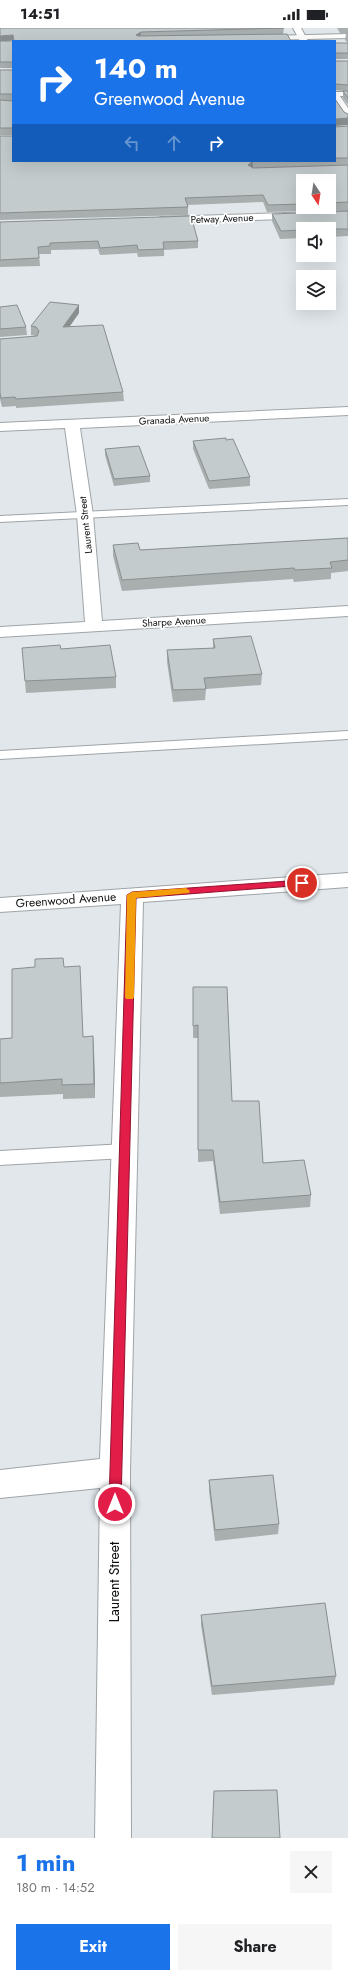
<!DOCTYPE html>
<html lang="en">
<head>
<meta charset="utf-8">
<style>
  :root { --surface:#fff; --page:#f6f6f6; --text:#202124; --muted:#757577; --accent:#1a73e8 }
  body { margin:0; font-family:Jost,sans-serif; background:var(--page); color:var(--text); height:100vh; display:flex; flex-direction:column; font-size:15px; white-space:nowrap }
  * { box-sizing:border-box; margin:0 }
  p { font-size:13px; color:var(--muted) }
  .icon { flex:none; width:22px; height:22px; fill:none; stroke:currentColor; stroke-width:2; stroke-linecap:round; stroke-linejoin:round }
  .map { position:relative; height:1810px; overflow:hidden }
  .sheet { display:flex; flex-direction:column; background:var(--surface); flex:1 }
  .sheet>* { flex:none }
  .guide { position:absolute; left:12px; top:12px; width:324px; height:122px; border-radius:0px; box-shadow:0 4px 16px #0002; background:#1a73e8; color:#fff; overflow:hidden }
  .needle { width:26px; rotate:168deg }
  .buttons { position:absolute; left:296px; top:146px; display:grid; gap:8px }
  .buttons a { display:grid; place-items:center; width:40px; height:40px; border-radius:0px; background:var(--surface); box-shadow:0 4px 16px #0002; font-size:20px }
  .pin { position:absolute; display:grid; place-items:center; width:34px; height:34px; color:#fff; margin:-17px; border:2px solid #fff; border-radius:50%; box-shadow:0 1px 4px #0007 }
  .me { position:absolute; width:44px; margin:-22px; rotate:0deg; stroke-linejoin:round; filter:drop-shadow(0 0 3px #0008) }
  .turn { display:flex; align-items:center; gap:14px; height:84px; padding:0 16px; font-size:18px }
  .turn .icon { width:52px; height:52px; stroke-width:2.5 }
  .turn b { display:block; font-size:28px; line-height:34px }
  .lanes { display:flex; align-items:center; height:38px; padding:0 16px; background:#0003; justify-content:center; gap:20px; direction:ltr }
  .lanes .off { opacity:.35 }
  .round { display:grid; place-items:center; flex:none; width:42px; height:42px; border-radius:0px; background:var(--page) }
  .head { display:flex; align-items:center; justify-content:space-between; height:68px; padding:0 16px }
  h1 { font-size:24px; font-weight:700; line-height:30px; color:var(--accent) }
  .cta { display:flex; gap:8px; margin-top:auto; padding:8px 16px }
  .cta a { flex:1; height:46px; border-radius:0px; background:var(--accent); color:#fff; font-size:16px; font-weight:700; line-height:46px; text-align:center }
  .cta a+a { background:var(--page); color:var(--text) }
  .status { display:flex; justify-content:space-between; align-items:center; height:28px; padding:0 20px; background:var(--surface); direction:ltr }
  .status svg { height:11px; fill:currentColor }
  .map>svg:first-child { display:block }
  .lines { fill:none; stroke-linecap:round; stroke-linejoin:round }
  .service-casing { stroke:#9ea4a7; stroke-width:2 }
  .minor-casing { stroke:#9ea4a7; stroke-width:2 }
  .service { fill:#fff; fill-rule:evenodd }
  .minor { fill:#fff; fill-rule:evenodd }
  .wall { fill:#a9afaf; fill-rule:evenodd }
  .shaded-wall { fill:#898e8f }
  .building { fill:#c4cbcc; stroke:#898e8f }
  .route { fill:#e11d48; stroke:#92132f }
  .slow { fill:#f59e0b }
  .labels { text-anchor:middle; stroke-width:3.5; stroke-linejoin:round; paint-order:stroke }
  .far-street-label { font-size:10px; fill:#0c0e0f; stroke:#fff }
  .street-label { font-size:12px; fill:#0c0e0f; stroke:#fff }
  .near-street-label { font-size:14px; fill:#0c0e0f; stroke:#fff }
</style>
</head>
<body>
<div class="status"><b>14:51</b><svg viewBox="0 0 49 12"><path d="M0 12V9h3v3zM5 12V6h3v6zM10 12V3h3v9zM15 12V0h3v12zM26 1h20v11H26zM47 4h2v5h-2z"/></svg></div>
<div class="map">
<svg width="348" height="1810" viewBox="0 0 348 1810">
  <rect width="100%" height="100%" fill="#e1e7eb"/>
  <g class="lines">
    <!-- service casing -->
    <g class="service-casing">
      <g id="service">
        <path d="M348 6V10L268 12 265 10 268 8Z"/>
        <rect x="335" y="64" width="13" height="4"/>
        <path d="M348 471V477L0 494V488Z"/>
        <path d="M348 703V711L0 731V723Z"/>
        <path d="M125 1116 131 1118 134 1123 131 1128 125 1130 0 1137V1123Z"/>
      </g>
    </g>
    <!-- minor casing -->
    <g class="minor-casing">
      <g id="minor">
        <path d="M293 0H301L308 13H300Z"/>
        <path d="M335 64 338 65 348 80V91L345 90 335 75Z"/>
        <path d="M348 183V189L161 195 155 192 161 189Z"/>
        <path d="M348 379V387L80 400 93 487 102 593 348 578V588L0 609V599L85 594 77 487 65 400 0 403V395Z"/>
        <path d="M348 845V859L143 874 130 1444 131 1810H95L100 1460 0 1470V1442L100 1431 121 876 0 884V870Z"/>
      </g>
    </g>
    <!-- service -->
    <use href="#service" class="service"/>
    <!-- minor -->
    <use href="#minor" class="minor"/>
  </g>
  <!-- wall -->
  <g class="wall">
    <path d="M0 0H284L283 6 13 13V12L5 13H13V40H0Z"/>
    <path d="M337 0H348V5H340Z"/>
    <path d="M348 5V31H335V15H348L345 12 346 6Z"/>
    <path d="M335 33H348V77L343 70V63L335 62Z"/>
    <rect x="0" y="42" width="13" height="65"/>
    <path d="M348 98V182L267 184 263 174 187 177 188 179V187L0 192V108L13 133H335V99ZM303 153H329V179H303Z"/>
    <path d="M348 183V208L329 209V201H303V210L280 211 272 193V186Z"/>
    <path d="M0 194 198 213V220L164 222V228L138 229 137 225 100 227 98 221 51 222V226H39L40 238 0 239Z"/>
    <path d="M79 277V285L69 299 123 364 124 373 16 380V378L2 379 0 371V311L36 308 31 307V298Z"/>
    <path d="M0 279 26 299 27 307 0 309Z"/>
    <path d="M226 412 250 449V458L209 461 193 421V413Z"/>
    <path d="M105 421 150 448V454L114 458 105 427Z"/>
    <path d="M348 510V543L331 545V551L294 554 293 551 122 563 113 528V517L140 522Z"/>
    <path d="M213 611 262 646 261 657 206 661 205 672 173 674 167 634V622L213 620Z"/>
    <path d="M22 620 61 621 116 649V660L26 665Z"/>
    <path d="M64 939 83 1009 93 1008 94 1023 95 1070 63 1071V1066L0 1069V1011L12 1010Z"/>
    <path d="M193 959 232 1073 263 1135 311 1167 310 1179 220 1186 213 1133 198 1134V1010H193Z"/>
    <path d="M209 1452 279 1496 278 1506 215 1513 209 1463Z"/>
    <path d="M201 1587 336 1648 334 1657 212 1667 201 1597Z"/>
  </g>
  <!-- shaded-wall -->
  <g class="shaded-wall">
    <path d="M141 4V10L137 13 136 7Z"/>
    <path d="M13 7V12L0 14V8Z"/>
    <path d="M348 90V97L335 98V91Z"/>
    <path d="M253 133V140L248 137Z"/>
    <path d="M79 277V285L63 308V299Z"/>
    <path d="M93 1008 94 1023 95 1070 94 1056Z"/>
  </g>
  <!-- building -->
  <g class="building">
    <path d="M0 0H284L141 4 136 7 138 8 287 6 291 13H14L13 7 0 8Z"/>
    <rect x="0" y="13" width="13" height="21"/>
    <rect x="335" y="15" width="13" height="10"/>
    <path d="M335 33H348V57L335 56V61Z"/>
    <rect x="0" y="42" width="13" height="24"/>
    <path d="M343 63H348V70Z"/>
    <path d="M13 70V100H0V72L13 73Z"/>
    <path d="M335 71 344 84 348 86V90L335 91Z"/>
    <path d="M348 98V130H335V99Z"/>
    <path d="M0 108H13V133H253L248 137 253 140 348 137V174L329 175V153H303V176L268 177 263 167 185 170 188 179 0 185Z"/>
    <path d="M348 183V201H303V202L281 203 272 186Z"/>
    <path d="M191 188 198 213 163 214 164 221 138 222 137 217 100 220 98 213 50 215V218L38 219 39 230 0 232V194Z"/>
    <path d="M50 274 79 277 63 299 103 297 123 364 16 371 15 369 1 370 0 365V311L37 308 39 303 36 299 31 298Z"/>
    <path d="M17 277 26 299 0 301V279Z"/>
    <path d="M226 410V412L233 411 250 449 209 453 193 413Z"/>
    <path d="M139 418 150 448 114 451 105 421Z"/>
    <path d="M348 510V532L330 534 332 540 295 542 294 540 122 552 113 517 138 515 140 522Z"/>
    <path d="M251 608 262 646 204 650 206 661 173 662 167 622 215 620 213 611Z"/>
    <path d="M60 617 61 621 110 617 116 649 25 653 22 620Z"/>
    <path d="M63 930 64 939 80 938 83 1009 93 1008 94 1056 62 1057V1051L0 1055V1011L12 1010V941L35 939V931Z"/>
    <path d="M193 959H227L232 1073H259L263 1135 304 1132 311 1167 220 1174 213 1122H198V997L193 998Z"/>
    <path d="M273 1447 279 1496 215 1502 209 1452Z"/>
    <path d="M325 1575 336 1648 212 1658 201 1587Z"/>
    <path d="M277 1762 280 1810H212L214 1763Z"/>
  </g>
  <!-- route -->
  <path class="route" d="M302 852 305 853V857L136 870 121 1476 120 1480 115 1482 111 1480 109 1476 127 867 132 864Z"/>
  <!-- slow -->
  <path class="slow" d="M186 860 190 863 189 865 136 870 134 969 133 971H126L125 969 127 867 132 864Z"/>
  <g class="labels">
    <!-- far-street labels -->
    <g class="far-street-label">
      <text transform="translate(222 190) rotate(-2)" y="4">Petway Avenue</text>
      <text transform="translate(174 391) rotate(-3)" y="4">Granada Avenue</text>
      <text transform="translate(85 497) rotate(-96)" y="4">Laurent Street</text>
      <text transform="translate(174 593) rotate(-3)" y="4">Sharpe Avenue</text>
    </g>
    <!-- street labels -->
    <g class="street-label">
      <text transform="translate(66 872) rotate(-4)" y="4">Greenwood Avenue</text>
    </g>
    <!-- near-street labels -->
    <g class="near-street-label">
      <text transform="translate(114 1554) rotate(-90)" y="5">Laurent Street</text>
    </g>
  </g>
</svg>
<div class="buttons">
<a><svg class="needle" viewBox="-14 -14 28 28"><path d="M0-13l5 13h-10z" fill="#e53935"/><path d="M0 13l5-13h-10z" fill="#757577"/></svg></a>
<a><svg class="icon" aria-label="sound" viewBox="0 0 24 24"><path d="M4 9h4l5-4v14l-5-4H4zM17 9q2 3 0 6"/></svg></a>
<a><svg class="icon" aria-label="layers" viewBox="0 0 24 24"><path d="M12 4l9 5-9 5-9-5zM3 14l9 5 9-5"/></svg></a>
</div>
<div class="pin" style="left:302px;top:855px;background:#d93025"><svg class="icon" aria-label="arrive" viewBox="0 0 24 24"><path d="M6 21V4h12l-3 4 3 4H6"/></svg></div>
<svg class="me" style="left:115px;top:1476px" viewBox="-20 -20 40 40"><circle r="17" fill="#e11d48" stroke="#fff" stroke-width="3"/><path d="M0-11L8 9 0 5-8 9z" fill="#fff"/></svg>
<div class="guide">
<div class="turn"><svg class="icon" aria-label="right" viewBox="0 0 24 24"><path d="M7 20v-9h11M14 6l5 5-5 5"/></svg><div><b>140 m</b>Greenwood Avenue</div></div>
<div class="lanes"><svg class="icon off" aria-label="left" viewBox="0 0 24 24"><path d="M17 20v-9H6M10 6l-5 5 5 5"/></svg><svg class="icon off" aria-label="ahead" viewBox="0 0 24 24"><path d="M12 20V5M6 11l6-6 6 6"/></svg><svg class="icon" aria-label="right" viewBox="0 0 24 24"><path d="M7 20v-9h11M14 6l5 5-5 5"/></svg></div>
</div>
</div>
<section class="sheet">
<div class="head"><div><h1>1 min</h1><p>180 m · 14:52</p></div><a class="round"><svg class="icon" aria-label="close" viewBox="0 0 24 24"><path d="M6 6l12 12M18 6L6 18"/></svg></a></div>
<div class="cta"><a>Exit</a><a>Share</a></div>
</section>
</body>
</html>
